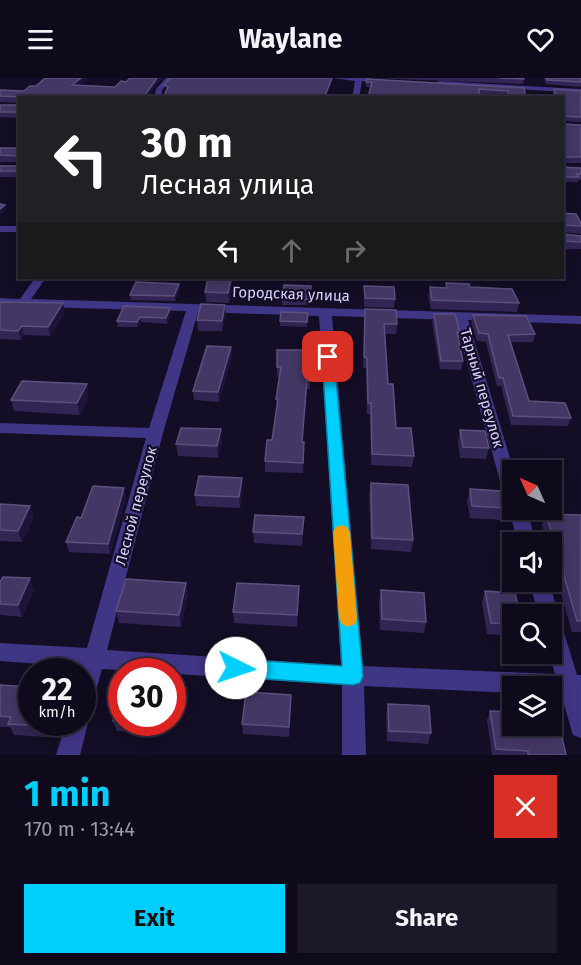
<!DOCTYPE html>
<html lang="en">
<head>
<meta charset="utf-8">
<style>
  :root { --surface:#0e0a1c; --page:#1c1829; --text:#f1f3f6; --muted:#9b9aa3; --line:#2e2b3b; --accent:#00cefc }
  body { margin:0; font-family:"Fira Sans",sans-serif; background:var(--page); color:var(--text); height:100vh; display:flex; flex-direction:column; font-size:22px; white-space:nowrap }
  * { box-sizing:border-box; margin:0 }
  p { font-size:20px; color:var(--muted) }
  .icon { flex:none; width:33px; height:33px; fill:none; stroke:currentColor; stroke-width:2; stroke-linecap:round; stroke-linejoin:round }
  .map { position:relative; height:677px; overflow:hidden }
  .drawer { display:flex; flex-direction:column; background:var(--surface); flex:1 }
  .drawer>* { flex:none }
  .hud { position:absolute; left:18px; top:18px; width:546px; height:183px; border-radius:0px; box-shadow:0 3px 15px #0003,0 0 0 2px var(--line); background:#202124; color:#fff; overflow:hidden }
  .needle { width:39px; rotate:315deg }
  .buttons { position:absolute; left:502px; top:382px; display:grid; gap:12px }
  .buttons a { display:grid; place-items:center; width:60px; height:60px; border-radius:0px; background:var(--surface); box-shadow:0 3px 15px #0003,0 0 0 2px var(--line); font-size:30px }
  .speed { position:absolute; left:18px; top:580px; display:flex; gap:12px; font-size:30px; font-weight:700; text-align:center }
  .speed>* { display:grid; place-content:center; width:78px; height:78px; border-radius:50%; background:var(--surface); box-shadow:0 3px 15px #0003,0 0 0 2px var(--line); line-height:1 }
  .speed small { font-size:15px; font-weight:400 }
  .speed .limit { border:9px solid #d22; background:#fff; color:#111 }
  .pin { position:absolute; display:grid; place-items:center; width:51px; height:51px; color:#fff; margin:-26px; border-radius:12px; box-shadow:0 3px 9px #0006 }
  .me { position:absolute; width:66px; margin:-33px; rotate:94deg; stroke-linejoin:round; filter:drop-shadow(0 0 4px #0008) }
  .turn { display:flex; align-items:center; gap:21px; height:126px; padding:0 24px; font-size:27px }
  .turn .icon { width:78px; height:78px; stroke-width:2.5 }
  .turn b { display:block; font-size:42px; line-height:51px }
  .lanes { display:flex; align-items:center; height:57px; padding:0 24px; background:#0003; justify-content:center; gap:30px; direction:ltr }
  .lanes .off { opacity:.35 }
  .round { display:grid; place-items:center; flex:none; width:63px; height:63px; border-radius:0px; background:var(--page) }
  .head { display:flex; align-items:center; justify-content:space-between; height:102px; padding:0 24px }
  h1 { font-size:36px; font-weight:700; line-height:45px; color:var(--accent) }
  .cta { display:flex; gap:12px; margin-top:auto; padding:12px 24px }
  .cta a { flex:1; height:69px; border-radius:0px; background:var(--accent); color:#111; font-size:24px; font-weight:700; line-height:69px; text-align:center }
  .cta a+a { background:var(--page); color:var(--text) }
  header { display:flex; justify-content:space-between; align-items:center; height:78px; padding:0 24px; background:var(--surface); font-size:27px; font-weight:700 }
  .map>svg:first-child { display:block }
  .lines { fill:none; stroke-linecap:round; stroke-linejoin:round }
  .street { fill:#403686; fill-rule:evenodd }
  .wall { fill:#322553 }
  .shaded-wall { fill:#1e1439 }
  .building { fill:#443765; stroke:#5b507e; stroke-width:1.5 }
  .route { fill:#00cefc; stroke:#0086a4; stroke-width:1.5 }
  .slow { fill:#f59e0b }
  .labels { text-anchor:middle; stroke-width:4.5; stroke-linejoin:round; paint-order:stroke }
  .street-label { font-size:15px; fill:#dad1ff; stroke:#130d25 }
</style>
</head>
<body>
<header><svg class="icon" aria-label="menu" viewBox="0 0 24 24"><path d="M4 6h16M4 12h16M4 18h16"/></svg>Waylane<svg class="icon" aria-label="heart" viewBox="0 0 24 24"><path d="M12 20l-8-8c-3-5 5-10 8-4 3-6 11-1 8 4z"/></svg></header>
<div class="map">
<svg width="581" height="677" viewBox="0 0 581 677">
  <rect width="100%" height="100%" fill="#130d25"/>
  <g class="lines">
    <!-- street -->
    <g class="street">
      <path d="M166 0H173L162 12 161 20H154L156 11Z"/>
      <path d="M333 0H368L390 3 387 5 362 3 359 20H352L355 3Z"/>
      <path d="M438 3 581 11V15L436 6Z"/>
      <rect x="0" y="148" width="20" height="6"/>
      <path d="M35 200H46L31 221 581 238V246L468 242 514 393 513 423 507 421 504 417 455 242 332 238 363 588 555 596 549 576H552V537H539L529 504H549L559 537 557 541 562 548 577 597H581V660L573 657 561 616H552V609H513V615L364 608 366 677H342V607L102 591 90 635 84 637 88 645 80 677H56L66 645H82L81 589 0 583V565L87 570 146 360 0 355V345L149 350 186 233 0 228V220L20 221ZM198 234 319 238 341 587 107 572 163 355Z"/>
      <path d="M513 427V432H527L536 465H518L509 432Z"/>
    </g>
  </g>
  <!-- wall -->
  <g class="wall">
    <path d="M45 0H88L79 7 115 9 156 7 147 20H20V25L0 24V12L24 13 36 8Z"/>
    <path d="M373 0H524L523 6Z"/>
    <path d="M544 0H581V9L546 6Z"/>
    <path d="M366 4 524 10 526 20H508V18L366 9Z"/>
    <path d="M554 11 581 13V44L563 43V46L581 47V85H562V20H554L553 16Z"/>
    <path d="M0 27H20V40L0 39Z"/>
    <rect x="0" y="70" width="20" height="14"/>
    <path d="M20 87V99H0V88H18Z"/>
    <path d="M562 89 581 90V102H578V104H562Z"/>
    <path d="M562 135 581 145V156L562 154Z"/>
    <path d="M562 156 581 158V171H562Z"/>
    <path d="M231 201 232 211 229 225 206 224 205 214Z"/>
    <path d="M446 205 470 209 519 225 517 234 431 231 428 218 430 209H446Z"/>
    <path d="M179 206 180 211 175 223 131 222 130 217Z"/>
    <path d="M311 208 309 227H282V221Z"/>
    <path d="M364 208 395 221 394 230 364 229Z"/>
    <path d="M0 224 65 234 50 258 24 257 21 262 0 261Z"/>
    <path d="M225 227 226 237 222 253H198L197 242Z"/>
    <path d="M170 230 171 235 167 246 141 244 138 249H118L117 243Z"/>
    <path d="M365 231 397 246 396 256H385L388 306 396 350 414 378 412 389 371 387 370 336H367L366 290H363Z"/>
    <path d="M308 235 307 249 280 248V243Z"/>
    <path d="M434 236 460 255 459 262 463 283 461 292 440 291 432 244Z"/>
    <path d="M473 237 535 256 533 264H511L529 323 571 340 568 348 511 347 501 308H497L486 264 477 263 471 244Z"/>
    <path d="M231 269 232 278 219 324 194 322 193 313Z"/>
    <path d="M310 272V311H307L302 364 304 374 303 395 265 394V383L272 362 277 331 276 321 279 299H277V289Z"/>
    <path d="M89 317 80 337 14 333 11 322Z"/>
    <path d="M460 352 489 370 486 381 460 380 458 363Z"/>
    <path d="M222 363 218 380 178 378 176 366Z"/>
    <path d="M528 383 550 393H528L527 389Z"/>
    <path d="M371 405 413 462 411 474 371 471 369 417Z"/>
    <path d="M470 411 506 430 502 442 470 440 467 423Z"/>
    <path d="M243 412 240 430 196 428 195 417Z"/>
    <path d="M126 420 110 476 69 474 66 464 81 440Z"/>
    <path d="M0 428 34 439 22 464 0 463Z"/>
    <path d="M546 436 581 437V554H572L552 484V465H547L542 447Z"/>
    <path d="M304 439 302 468 254 465 253 454Z"/>
    <path d="M0 504 34 512 22 539 0 537Z"/>
    <path d="M299 508 297 549 234 545 233 534Z"/>
    <path d="M381 512 426 544 424 555 380 552 379 524Z"/>
    <path d="M485 513 513 537V558L487 556 482 524Z"/>
    <path d="M188 516 181 549 119 545 116 533Z"/>
    <path d="M0 607 32 645H53L48 659 14 657 10 649H0Z"/>
    <path d="M122 613V645H167L164 657 117 653 113 643Z"/>
    <path d="M291 617 289 659 243 656 242 646Z"/>
    <path d="M388 626 431 655 428 666 387 663 386 637Z"/>
    <path d="M490 633 566 677H492L487 642Z"/>
  </g>
  <!-- shaded-wall -->
  <g class="shaded-wall">
    <path d="M81 0H88L73 12 72 7Z"/>
    <path d="M157 0H164L156 7 147 20H143Z"/>
    <path d="M332 0H333V2L326 20H324Z"/>
    <path d="M5 127 6 131 0 137V131Z"/>
    <path d="M231 201 232 211 229 225 228 215Z"/>
    <path d="M179 206 180 211 175 223 174 218Z"/>
    <path d="M63 225 65 234 50 258 48 249Z"/>
    <path d="M225 227 226 237 222 253V243Z"/>
    <path d="M170 230 171 235 167 246 166 240Z"/>
    <path d="M140 239 141 244 138 249 137 244Z"/>
    <path d="M22 248 24 257 21 262 18 253Z"/>
    <path d="M231 269 232 278 219 324 218 314Z"/>
    <path d="M307 301V311L301 374 302 364Z"/>
    <path d="M87 306 89 317 80 337 77 325Z"/>
    <path d="M221 351 222 363 218 380 217 368Z"/>
    <path d="M242 400 243 412 240 430 239 419Z"/>
    <path d="M124 410 126 420 110 476 108 466Z"/>
    <path d="M30 428 34 439 22 464 18 453Z"/>
    <path d="M30 500 34 512 22 539 18 527Z"/>
    <path d="M186 505 188 516 181 549 179 537Z"/>
    <path d="M291 617V628L289 659V649Z"/>
    <path d="M44 645H53L48 659 43 648Z"/>
    <path d="M162 645H167L164 657 162 646Z"/>
  </g>
  <!-- building -->
  <g class="building">
    <path d="M45 0H81L72 7 115 9 121 3 126 4 130 0H157L143 20H20V23L19 19 0 18V12L24 13 30 8H36Z"/>
    <path d="M170 0H332L324 20H163L168 9 164 7Z"/>
    <path d="M499 0H524V1Z"/>
    <path d="M546 0H581V4L547 2Z"/>
    <path d="M367 1 524 10 526 20H509L508 13 479 11V20H368L372 4H366Z"/>
    <path d="M554 11 581 13V39L562 38V20H556Z"/>
    <rect x="0" y="27" width="20" height="7"/>
    <path d="M562 43 563 46 581 47V79H563L562 80Z"/>
    <path d="M0 70H20V78L0 77Z"/>
    <path d="M20 87V93H0V88H18Z"/>
    <path d="M562 89 581 90V96H577L579 99H562Z"/>
    <path d="M0 126 5 127 0 131Z"/>
    <path d="M562 135 576 136 581 145V148L562 147Z"/>
    <path d="M562 156 581 158V164L562 163Z"/>
    <path d="M208 201H231L228 215 205 214Z"/>
    <path d="M136 204 179 206 174 218 130 217Z"/>
    <path d="M446 205 469 206 470 209 512 211 519 225 432 222 430 209 447 210Z"/>
    <path d="M284 207 311 208 309 222 282 221Z"/>
    <path d="M364 208 394 209 395 221 365 220Z"/>
    <path d="M0 224 63 225 48 249 22 248 18 253 0 252Z"/>
    <path d="M201 226 225 227 222 243 197 242Z"/>
    <path d="M124 228 170 230 166 240 140 239 137 244 117 243Z"/>
    <path d="M365 231 396 232 397 246H384L388 306H393L396 350H411L414 378 372 376 371 325H368L367 280 364 279Z"/>
    <path d="M281 234 308 235 307 244 280 243Z"/>
    <path d="M434 236H455L460 255 457 254 463 283H441Z"/>
    <path d="M473 237 526 238 535 256 508 257 529 323 565 325 571 340 513 338 503 300H499L488 256 479 255Z"/>
    <path d="M207 268 231 269 218 314 193 313Z"/>
    <path d="M277 272H310V301H307L302 364H304L303 385 265 383 267 362H272L278 321H276L281 289H277Z"/>
    <path d="M22 303 87 306 77 325 11 322Z"/>
    <path d="M181 350 221 351 217 368 176 366Z"/>
    <path d="M460 352 485 353 489 370 463 369Z"/>
    <path d="M528 383 547 384 550 393H531Z"/>
    <path d="M199 398 242 400 239 419 195 417Z"/>
    <path d="M371 405 408 407 413 462 372 460Z"/>
    <path d="M93 408 124 410 108 466 66 464 77 439 81 440Z"/>
    <path d="M470 411 502 413 506 430 472 428Z"/>
    <path d="M1 426 30 428 18 453 0 452V428Z"/>
    <path d="M546 436 581 437V543H577Z"/>
    <path d="M255 437 304 439 302 456 253 454Z"/>
    <path d="M3 499 30 500 18 527 0 526V504Z"/>
    <path d="M126 501 186 505 179 537 116 533Z"/>
    <path d="M237 505 299 508 297 537 233 534Z"/>
    <path d="M381 512 424 515 426 544 382 541Z"/>
    <path d="M485 513 515 515 520 537H513V546L491 545Z"/>
    <path d="M0 607 32 609V645H44L43 648 8 646 11 639 0 638Z"/>
    <path d="M121 613 122 643H113Z"/>
    <path d="M246 614 291 617 289 649 242 646Z"/>
    <path d="M388 626 429 628 431 655 389 653Z"/>
    <path d="M490 633 513 634V648H552V637H557L566 677H528V673L496 671Z"/>
  </g>
  <!-- route -->
  <path class="route" d="M328 275 334 279 363 598 360 605 353 607 236 599 229 596 226 590 229 583 236 581 342 588 322 279Z"/>
  <!-- slow -->
  <path class="slow" d="M342 447 347 449 350 454 357 541 355 546 348 549 342 546 339 541 333 454 336 449Z"/>
  <g class="labels">
    <!-- street labels -->
    <g class="street-label">
      <text transform="translate(291 216) rotate(2)" y="5">Городская улица</text>
      <text transform="translate(482 310) rotate(74)" y="5">Тарный переулок</text>
      <text transform="translate(136 428) rotate(-75)" y="5">Лесной переулок</text>
    </g>
  </g>
</svg>
<div class="buttons">
<a><svg class="needle" viewBox="-14 -14 28 28"><path d="M0-13l5 13h-10z" fill="#e53935"/><path d="M0 13l5-13h-10z" fill="#9b9aa3"/></svg></a>
<a><svg class="icon" aria-label="sound" viewBox="0 0 24 24"><path d="M4 9h4l5-4v14l-5-4H4zM17 9q2 3 0 6"/></svg></a>
<a><svg class="icon" aria-label="search" viewBox="0 0 24 24"><circle cx="10" cy="10" r="6"/><path d="M15 15l6 6"/></svg></a>
<a><svg class="icon" aria-label="layers" viewBox="0 0 24 24"><path d="M12 4l9 5-9 5-9-5zM3 14l9 5 9-5"/></svg></a>
</div>
<div class="speed"><div>22<small>km/h</small></div><div class="limit">30</div></div>
<div class="pin" style="left:328px;top:279px;background:#d93025"><svg class="icon" aria-label="arrive" viewBox="0 0 24 24"><path d="M6 21V4h12l-3 4 3 4H6"/></svg></div>
<svg class="me" style="left:236px;top:590px" viewBox="-20 -20 40 40"><circle r="19" fill="#fff"/><path d="M0-13L10 11 0 6-10 11z" fill="#00cefc"/></svg>
<div class="hud">
<div class="turn"><svg class="icon" aria-label="left" viewBox="0 0 24 24"><path d="M17 20v-9H6M10 6l-5 5 5 5"/></svg><div><b>30 m</b>Лесная улица</div></div>
<div class="lanes"><svg class="icon" aria-label="left" viewBox="0 0 24 24"><path d="M17 20v-9H6M10 6l-5 5 5 5"/></svg><svg class="icon off" aria-label="ahead" viewBox="0 0 24 24"><path d="M12 20V5M6 11l6-6 6 6"/></svg><svg class="icon off" aria-label="right" viewBox="0 0 24 24"><path d="M7 20v-9h11M14 6l5 5-5 5"/></svg></div>
</div>
</div>
<section class="drawer">
<div class="head"><div><h1>1 min</h1><p>170 m · 13:44</p></div><a class="round" style="background:#d93025;color:#fff"><svg class="icon" aria-label="close" viewBox="0 0 24 24"><path d="M6 6l12 12M18 6L6 18"/></svg></a></div>
<div class="cta"><a>Exit</a><a>Share</a></div>
</section>
</body>
</html>
